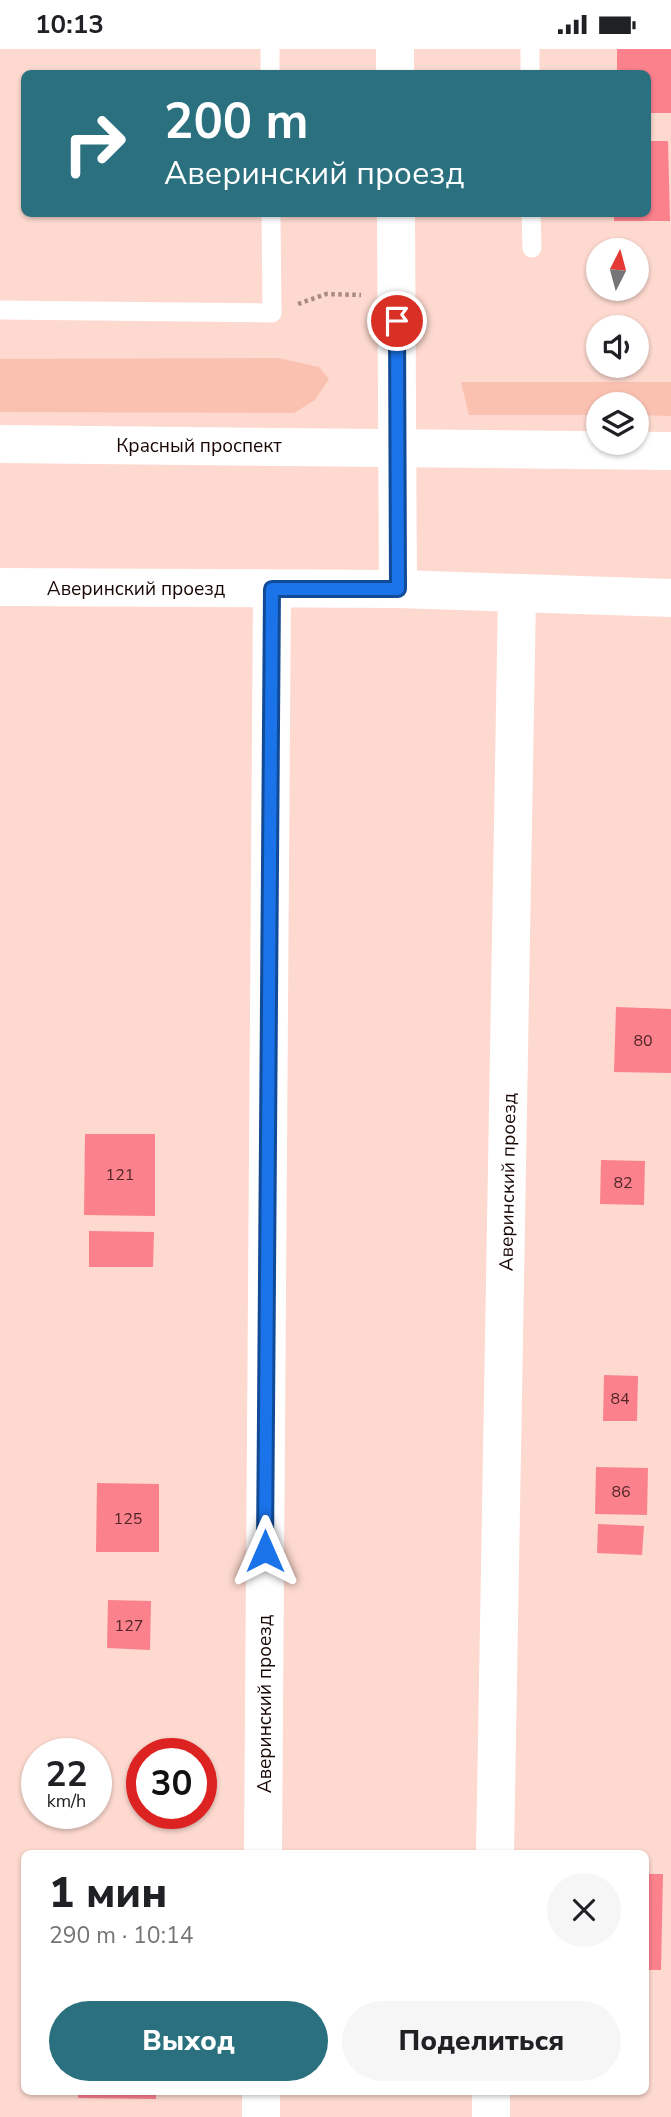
<!DOCTYPE html>
<html lang="ru">
<head>
<meta charset="utf-8">
<style>
  :root { --surface:#fff; --page:#f6f6f6; --text:#202124; --muted:#757577; --accent:#2b707f }
  body { margin:0; font-family:"Nunito Sans",sans-serif; background:var(--page); color:var(--text); height:100vh; display:flex; flex-direction:column; font-size:26px; white-space:nowrap }
  * { box-sizing:border-box; margin:0 }
  p { font-size:23px; color:var(--muted) }
  .icon { flex:none; width:38px; height:38px; fill:none; stroke:currentColor; stroke-width:2; stroke-linecap:round; stroke-linejoin:round }
  .map { position:relative; flex:1; overflow:hidden }
  .panel { position:absolute; left:21px; top:1801px; width:628px; height:245px; display:flex; flex-direction:column; background:var(--surface); border-radius:10px; box-shadow:0 2px 5px #0004 }
  .panel>* { flex:none }
  .banner { position:absolute; left:21px; top:21px; width:630px; height:147px; border-radius:10px; box-shadow:0 2px 5px #0004; background:#2b707f; color:#fff; overflow:hidden }
  .needle { width:46px; rotate:6deg }
  .fabs { position:absolute; left:586px; top:189px; display:grid; gap:14px }
  .fabs a { display:grid; place-items:center; width:63px; height:63px; border-radius:50%; background:var(--surface); box-shadow:0 2px 5px #0004; font-size:35px }
  .speed { position:absolute; left:21px; top:1689px; display:flex; gap:14px; font-size:35px; font-weight:700; text-align:center }
  .speed>* { display:grid; place-content:center; width:91px; height:91px; border-radius:50%; background:var(--surface); box-shadow:0 2px 5px #0004; line-height:1 }
  .speed small { font-size:18px; font-weight:400 }
  .speed .limit { border:10px solid #d22; background:#fff; color:#111 }
  .pin { position:absolute; display:grid; place-items:center; width:60px; height:60px; color:#fff; margin:-30px; border:4px solid #fff; border-radius:50%; box-shadow:0 2px 7px #0007 }
  .me { position:absolute; width:77px; margin:-38px; rotate:0deg; stroke-linejoin:round; filter:drop-shadow(0 0 5px #0008) }
  .turn { display:flex; align-items:center; gap:24px; height:147px; padding:0 28px; font-size:32px }
  .turn .icon { width:91px; height:91px; stroke-width:2.5 }
  .turn b { display:block; font-size:49px; line-height:60px }
  .round { display:grid; place-items:center; flex:none; width:74px; height:74px; border-radius:37px; background:var(--page) }
  .summary { display:flex; align-items:center; justify-content:space-between; height:119px; padding:0 28px }
  h1 { font-size:42px; font-weight:800; line-height:52px }
  .action { display:flex; gap:14px; margin-top:auto; padding:14px 28px }
  .action a { flex:1; height:80px; border-radius:42px; background:var(--accent); color:#fff; font-size:28px; font-weight:800; line-height:80px; text-align:center }
  .action a+a { background:var(--page); color:var(--text) }
  .status { display:flex; justify-content:space-between; align-items:center; height:49px; padding:0 35px; background:var(--surface); direction:ltr }
  .status svg { height:19px; fill:currentColor }
  .map>svg:first-child { display:block }
  .green { fill:#fac1b1 }
  .building { fill:#fb818d }
  .lines { fill:none; stroke-linecap:round; stroke-linejoin:round }
  .path { stroke:#a88b83; stroke-width:4.5; stroke-dasharray:3.5 3.5; stroke-linecap:butt }
  .service { stroke:#fff; stroke-width:19 }
  .minor { stroke:#fff; stroke-width:38 }
  .route-casing { stroke:#114b97; stroke-width:18 }
  .route { stroke:#1a73e8; stroke-width:12 }
  .labels { text-anchor:middle; stroke-width:7; stroke-linejoin:round; paint-order:stroke }
  .number-label { font-size:16px; fill:#512526 }
  .street-label { font-size:19px; fill:#180603; stroke:#fff }
</style>
</head>
<body>
<div class="status"><b>10:13</b><svg viewBox="0 0 49 12"><path d="M0 12V9h3v3zM5 12V6h3v6zM10 12V3h3v9zM15 12V0h3v12zM26 1h20v11H26zM47 4h2v5h-2z"/></svg></div>
<div class="map">
<svg width="671" height="2068" viewBox="0 0 671 2068">
  <rect width="100%" height="100%" fill="#fdd9cf"/>
  <!-- green -->
  <g class="green">
    <path d="M279 309 319 318 329 330 315 351 294 364 0 363V310Z"/>
    <path d="M461 333H671V367L637 366V355H598V366H469Z"/>
  </g>
  <!-- building -->
  <g class="building">
    <path d="M617 0H671V64H648V24H617Z"/>
    <path d="M648 92H668L670 172H614V164H648Z"/>
    <path d="M616 958 671 960V1024L614 1023Z"/>
    <path d="M85 1085H155V1167L84 1166Z"/>
    <path d="M601 1111 645 1112 644 1156 600 1155Z"/>
    <path d="M89 1182 154 1183 153 1218H89Z"/>
    <path d="M604 1326 638 1327 637 1372H603Z"/>
    <path d="M596 1418 648 1419 647 1466 595 1465Z"/>
    <path d="M97 1434 159 1435V1503H96Z"/>
    <path d="M598 1475 644 1477 642 1506 597 1504Z"/>
    <path d="M108 1551 151 1552 150 1601 107 1599Z"/>
    <path d="M646 1825H663L661 1921H646Z"/>
    <path d="M78 2042H156V2050L78 2049Z"/>
  </g>
  <g class="lines">
    <!-- path -->
    <path class="path" d="M298 255 326 245 361 246"/>
    <!-- service -->
    <g class="service">
      <path d="M270 0V24"/>
      <path d="M530 0V24"/>
      <path d="M531 164 532 199"/>
      <path d="M0 261 272 264 271 164"/>
    </g>
    <!-- minor -->
    <g class="minor">
      <path d="M395 0V24"/>
      <path d="M396 164 398 540"/>
      <path d="M0 395 671 402"/>
      <path d="M0 538 398 540 671 549"/>
      <path d="M263 1804 272 540"/>
      <path d="M495 1804 517 545"/>
      <path d="M261 2068V2042"/>
      <path d="M491 2068V2042"/>
    </g>
  </g>
  <g class="lines">
    <!-- route casing -->
    <g class="route-casing">
      <path id="route" d="M265 1502 272 540H398L397 272"/>
    </g>
    <!-- route -->
    <use href="#route" class="route"/>
  </g>
  <g class="labels">
    <!-- number labels -->
    <g class="number-label">
      <text x="643" y="997">80</text>
      <text x="120" y="1131">121</text>
      <text x="623" y="1139">82</text>
      <text x="620" y="1355">84</text>
      <text x="621" y="1448">86</text>
      <text x="128" y="1475">125</text>
      <text x="129" y="1582">127</text>
    </g>
    <!-- street labels -->
    <g class="street-label">
      <text x="199" y="403">Красный проспект</text>
      <text x="136" y="546">Аверинский проезд</text>
      <text transform="translate(507 1133) rotate(-89)" y="7">Аверинский проезд</text>
      <text transform="translate(264 1655) rotate(-90)" y="7">Аверинский проезд</text>
    </g>
  </g>
</svg>
<div class="fabs">
<a><svg class="needle" viewBox="-14 -14 28 28"><path d="M0-13l5 13h-10z" fill="#e53935"/><path d="M0 13l5-13h-10z" fill="#757577"/></svg></a>
<a><svg class="icon" aria-label="sound" viewBox="0 0 24 24"><path d="M4 9h4l5-4v14l-5-4H4zM17 9q2 3 0 6"/></svg></a>
<a><svg class="icon" aria-label="layers" viewBox="0 0 24 24"><path d="M12 4l9 5-9 5-9-5zM3 14l9 5 9-5"/></svg></a>
</div>
<div class="speed"><div>22<small>km/h</small></div><div class="limit">30</div></div>
<div class="pin" style="left:397px;top:272px;background:#d93025"><svg class="icon" aria-label="arrive" viewBox="0 0 24 24"><path d="M6 21V4h12l-3 4 3 4H6"/></svg></div>
<svg class="me" style="left:265px;top:1502px" viewBox="-20 -20 40 40"><path d="M0-17L14 15 0 8-14 15z" fill="#1a73e8" stroke="#fff" stroke-width="4"/></svg>
<div class="banner">
<div class="turn"><svg class="icon" aria-label="right" viewBox="0 0 24 24"><path d="M7 20v-9h11M14 6l5 5-5 5"/></svg><div><b>200 m</b>Аверинский проезд</div></div>
</div>
<section class="panel">
<div class="summary"><div><h1>1 мин</h1><p>290 m · 10:14</p></div><a class="round"><svg class="icon" aria-label="close" viewBox="0 0 24 24"><path d="M6 6l12 12M18 6L6 18"/></svg></a></div>
<div class="action"><a>Выход</a><a>Поделиться</a></div>
</section>
</div>
</body>
</html>
